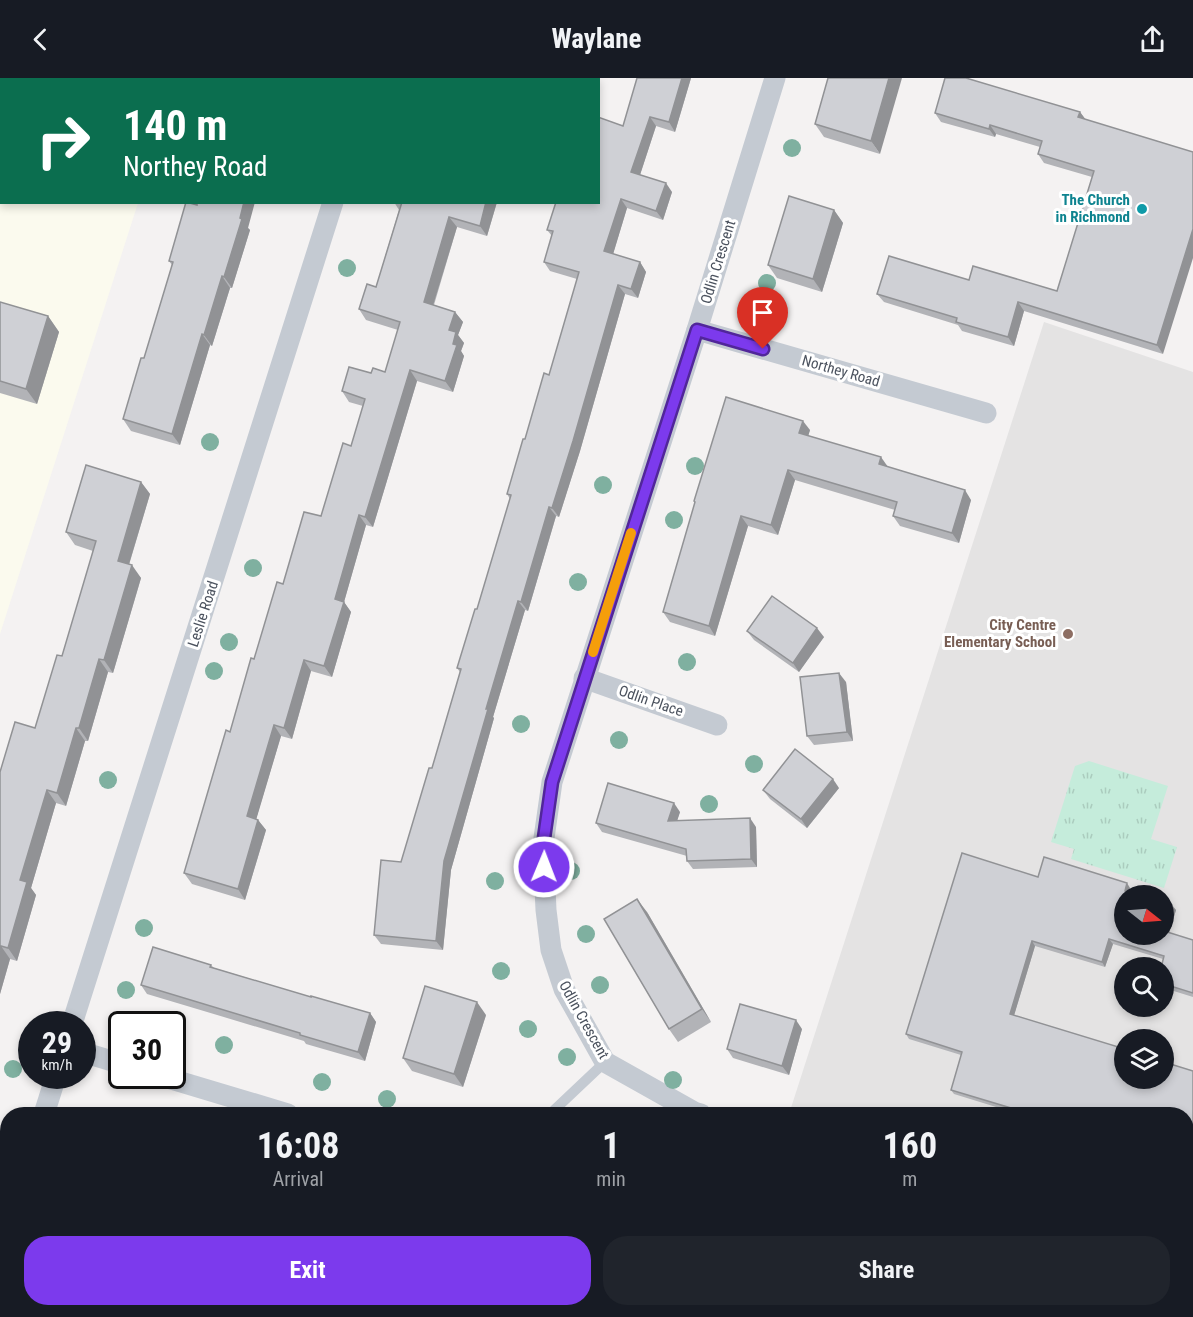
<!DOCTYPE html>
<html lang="en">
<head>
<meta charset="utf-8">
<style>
  :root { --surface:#171b24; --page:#20242c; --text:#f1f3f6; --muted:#9ea1a6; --accent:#7c3aed }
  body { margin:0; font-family:"Roboto Condensed",sans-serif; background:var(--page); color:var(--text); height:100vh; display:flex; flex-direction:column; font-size:22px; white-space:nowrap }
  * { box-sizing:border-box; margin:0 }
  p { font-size:20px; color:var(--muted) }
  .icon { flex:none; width:33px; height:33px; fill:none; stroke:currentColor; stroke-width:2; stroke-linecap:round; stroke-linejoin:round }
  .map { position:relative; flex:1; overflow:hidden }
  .panel { position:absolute; left:0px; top:1029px; width:1194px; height:210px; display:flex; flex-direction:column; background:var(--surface); border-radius:24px 24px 0 0; box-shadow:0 3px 9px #0003 }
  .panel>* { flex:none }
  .top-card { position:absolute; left:0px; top:0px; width:600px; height:126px; box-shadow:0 3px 9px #0003; background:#0b6e4f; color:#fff; overflow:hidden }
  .needle { width:39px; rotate:107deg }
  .controls { position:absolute; left:1114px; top:807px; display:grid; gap:12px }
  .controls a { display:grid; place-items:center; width:60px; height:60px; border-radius:50%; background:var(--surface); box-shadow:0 3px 9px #0003; font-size:30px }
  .speed { position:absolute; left:18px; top:933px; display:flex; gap:12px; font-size:30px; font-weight:700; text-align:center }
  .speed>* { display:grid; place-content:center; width:78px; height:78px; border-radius:50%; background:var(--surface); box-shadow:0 3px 9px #0003; line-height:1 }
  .speed small { font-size:15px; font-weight:400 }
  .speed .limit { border:3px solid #111; border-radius:9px; background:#fff; color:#111 }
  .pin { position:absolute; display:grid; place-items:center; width:51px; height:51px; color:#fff; margin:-62px -26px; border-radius:50% 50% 50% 0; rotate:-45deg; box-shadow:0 0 6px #0007 }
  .pin .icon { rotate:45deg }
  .me { position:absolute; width:66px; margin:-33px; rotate:1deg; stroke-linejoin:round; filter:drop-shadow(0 0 4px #0008) }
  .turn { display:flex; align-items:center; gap:21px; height:126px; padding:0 24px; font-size:27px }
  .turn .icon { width:78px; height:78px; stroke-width:2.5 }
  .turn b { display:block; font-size:42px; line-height:51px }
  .eta { display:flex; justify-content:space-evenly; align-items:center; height:102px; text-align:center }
  .eta b { font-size:36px; font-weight:700; line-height:42px }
  .primary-button { display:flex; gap:12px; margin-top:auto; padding:12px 24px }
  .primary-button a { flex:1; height:69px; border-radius:24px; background:var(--accent); color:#fff; font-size:24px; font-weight:700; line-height:69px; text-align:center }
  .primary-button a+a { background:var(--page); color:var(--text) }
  header { display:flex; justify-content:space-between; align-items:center; height:78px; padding:0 24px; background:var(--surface); font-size:27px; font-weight:700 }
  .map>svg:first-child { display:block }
  .commercial { fill:#fbfaee }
  .education { fill:#e4e3e3; fill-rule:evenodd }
  .park { fill:url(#park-tufts) }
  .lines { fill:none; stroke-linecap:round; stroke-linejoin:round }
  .lane { stroke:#c4cad2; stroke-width:10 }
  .street { stroke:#c4cad2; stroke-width:21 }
  .tree { fill:#7fb0a0 }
  .wall { fill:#b2b3b7 }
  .shaded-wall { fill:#919295 }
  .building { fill:#cfd0d5; stroke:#919295; stroke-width:1.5 }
  .route-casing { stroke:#51269a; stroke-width:15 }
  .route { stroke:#7c3aed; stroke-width:10 }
  .slow { stroke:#f59e0b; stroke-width:10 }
  .culture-dot { fill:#0f9aa8; stroke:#fff; stroke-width:2 }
  .education-dot { fill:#8d6e63; stroke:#fff; stroke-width:2 }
  .labels { text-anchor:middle; stroke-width:6; stroke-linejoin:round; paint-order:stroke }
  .culture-label { font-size:15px; font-weight:bold; fill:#0d838f; stroke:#fff; text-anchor:end }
  .street-label { font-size:15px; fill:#4b525e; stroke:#fff }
  .education-label { font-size:15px; font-weight:bold; fill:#785e54; stroke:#fff; text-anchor:end }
</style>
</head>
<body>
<header><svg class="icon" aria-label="back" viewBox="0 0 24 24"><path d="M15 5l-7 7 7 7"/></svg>Waylane<svg class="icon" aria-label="share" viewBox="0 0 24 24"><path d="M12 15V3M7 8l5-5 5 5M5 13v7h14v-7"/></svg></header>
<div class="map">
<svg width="1193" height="1239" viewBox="0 0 1193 1239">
  <defs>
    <pattern id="park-tufts" width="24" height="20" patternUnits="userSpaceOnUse" patternTransform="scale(1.5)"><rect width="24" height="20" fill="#c5ecdb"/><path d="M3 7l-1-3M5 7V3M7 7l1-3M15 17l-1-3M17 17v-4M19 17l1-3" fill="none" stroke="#abccbe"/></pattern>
  </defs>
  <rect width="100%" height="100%" fill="#f4f2f2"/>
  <!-- commercial -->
  <g class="commercial">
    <path d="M0 0H177V2H2V124L138 125 0 556Z"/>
    <path d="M14 1232H241L263 1239H12Z"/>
  </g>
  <!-- education -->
  <path class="education" d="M1044 244 1193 294V1157L1187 1155 1186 1036H789ZM1125 818H1164V856H1125ZM1125 890H1164V928H1125ZM1125 962H1164V1000H1125Z"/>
  <!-- park -->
  <path class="park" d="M1089 683 1168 708 1151 761 1177 769 1164 810 1071 781 1074 771 1051 764 1075 688Z"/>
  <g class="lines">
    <!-- lane -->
    <path class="lane" d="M550 1036 605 984"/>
    <!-- street -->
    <g class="street">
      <path d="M372 2V0"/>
      <path d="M697 252 986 335"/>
      <path d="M584 600 717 647"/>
      <path d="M72 946 333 124"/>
      <path d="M82 974 122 986"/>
      <path d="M161 998 288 1036"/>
      <path d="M44 1036 56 998"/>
      <path d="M701 1036 694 1034 605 984 564 911 551 872 546 832 543 767 552 704 697 252 775 0"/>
      <path d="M0 1182 8 1157"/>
      <path d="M1186 1197 1193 1199"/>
      <path d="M514 1232 515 1239"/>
      <path d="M1099 1239 1101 1232"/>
    </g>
  </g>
  <!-- trees -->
  <g class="tree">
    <circle cx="792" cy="70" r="9"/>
    <circle cx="347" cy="190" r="9"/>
    <circle cx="767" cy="205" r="9"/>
    <circle cx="210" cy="364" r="9"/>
    <circle cx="695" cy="388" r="9"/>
    <circle cx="603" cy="407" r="9"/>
    <circle cx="674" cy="442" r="9"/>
    <circle cx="253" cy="490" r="9"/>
    <circle cx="578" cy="504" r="9"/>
    <circle cx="229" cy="564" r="9"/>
    <circle cx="687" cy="584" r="9"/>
    <circle cx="214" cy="593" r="9"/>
    <circle cx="521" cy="646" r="9"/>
    <circle cx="619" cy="662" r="9"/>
    <circle cx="754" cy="686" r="9"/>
    <circle cx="108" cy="702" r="9"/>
    <circle cx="709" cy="726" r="9"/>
    <circle cx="571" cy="793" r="9"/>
    <circle cx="495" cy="803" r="9"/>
    <circle cx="144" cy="850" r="9"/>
    <circle cx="586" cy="856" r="9"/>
    <circle cx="501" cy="893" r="9"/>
    <circle cx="600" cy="907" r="9"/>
    <circle cx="126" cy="912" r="9"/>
    <circle cx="528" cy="951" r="9"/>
    <circle cx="224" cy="967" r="9"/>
    <circle cx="567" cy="979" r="9"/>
    <circle cx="13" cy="991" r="9"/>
    <circle cx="673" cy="1002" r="9"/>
    <circle cx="322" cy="1004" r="9"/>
    <circle cx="387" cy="1021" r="9"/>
  </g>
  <!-- wall -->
  <g class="wall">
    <path d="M0 0H47V2H2V48L0 47Z"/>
    <path d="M637 0H691L675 54 656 48 640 97 672 114 663 142 627 130 613 176 640 184 646 194 638 220 625 216 580 373 559 439 556 438 528 533 525 532 493 639 494 640 451 792 443 872 381 866 374 857 401 784 432 690 460 594 457 590 477 531 510 421 507 416 549 297 577 201 550 193 544 184 552 158 547 152 623 48Z"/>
    <path d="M828 0 880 76 824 59 815 46Z"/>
    <path d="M1080 34 1085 41 1163 276 1024 233 1014 268 962 253 958 247 884 224 877 216 969 202 1057 213 1092 99 1044 85 1038 76 1040 69 996 56 995 59 941 44 935 35Z"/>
    <path d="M394 124H497L487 158 457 149 434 227 455 234 463 244 458 257 464 265 461 273 464 278 453 314 417 303 373 449 366 447 344 524 351 534 332 599 311 593 292 661 281 658 256 741 258 742 266 752 245 822 192 806 184 795 254 581 283 506 321 438 351 368 363 328 349 324 342 313 371 295 385 294 398 252 366 242 359 231 376 209 399 132Z"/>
    <path d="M834 132 843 145 822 214 777 200 768 187Z"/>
    <path d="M248 150 250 152 232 210H230L212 268 210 267 180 367 131 353 123 341 144 280 172 187 169 183Z"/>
    <path d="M0 224 48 238 59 254 37 326 0 315Z"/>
    <path d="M810 352 808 358 971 422 959 465 900 448 893 438 895 432 795 402 778 457 748 448 715 558 670 544 663 534 695 425 694 423Z"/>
    <path d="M141 404 150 416 129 487 141 500 113 595 108 594 88 663H85L66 728 56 725 31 810 36 817 17 883 10 881 0 916V694L35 650 62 578 93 473 75 467 66 454Z"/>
    <path d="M747 553 824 559 799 594 754 562Z"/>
    <path d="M846 604 853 663 814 667 807 658Z"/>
    <path d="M839 710 807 750 770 721 763 712Z"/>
    <path d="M680 734 677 743 756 749 757 789 693 791 687 783V778L602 754 596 745Z"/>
    <path d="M1038 799 1130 810 1129 814 1176 832 1169 855 1193 862V919L1164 910 1163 881 1113 866 1105 889 1035 868 1014 937 1193 993V1083L1186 1080V1036H1019L954 1016 951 1012 961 977 909 961 906 956Z"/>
    <path d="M647 834 711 944 678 964 669 951Z"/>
    <path d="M211 887 214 890 311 919 370 935 376 944 365 983 306 966 304 963 147 916 141 907Z"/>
    <path d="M486 937 463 1009 412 993 403 980Z"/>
    <path d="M802 951 789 997 733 980 727 971Z"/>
  </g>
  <!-- shaded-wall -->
  <g class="shaded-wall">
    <rect x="34" y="0" width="13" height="2"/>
    <path d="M281 0H292V2H280Z"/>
    <path d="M488 0H499L498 2H488Z"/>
    <path d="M682 0H691L675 54 669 44Z"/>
    <path d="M889 0H902L880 76 871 63Z"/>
    <path d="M1080 34 1086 42 1078 39Z"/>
    <path d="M650 39 656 48 638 103 631 94Z"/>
    <path d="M990 47 996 56 995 59 989 51Z"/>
    <path d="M666 105 672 114 663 142 656 133Z"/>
    <path d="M621 121 627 130 611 183 604 173Z"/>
    <path d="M244 124H255L248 150 250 152 232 210 224 199Z"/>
    <path d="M486 124H497L487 158 480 148Z"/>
    <path d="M834 132 843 145 822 214 813 201Z"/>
    <path d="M449 139 457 149 431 234 424 224Z"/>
    <path d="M1193 151V180L1163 276 1157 267Z"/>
    <path d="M640 184 646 194 638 220 631 211Z"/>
    <path d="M222 198 230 210 212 268 204 257Z"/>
    <path d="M618 207 625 216 580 373 559 439 552 430Z"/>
    <path d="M1018 224 1024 233 1014 268 1008 259Z"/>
    <path d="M455 234 463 244 458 257 464 265 461 273 464 278 453 314 445 303 453 266 449 252Z"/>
    <path d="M48 238 59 254 37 326 26 311Z"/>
    <path d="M202 256 210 267 180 367 172 356Z"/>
    <path d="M410 292 417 303 373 449 365 439Z"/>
    <path d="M803 343 810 352 806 365 799 355Z"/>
    <path d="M881 379 888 389 879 386Z"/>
    <path d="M788 392 795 402 778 457 771 447Z"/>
    <path d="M141 404 150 416 126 496 118 483Z"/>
    <path d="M965 412 971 422 959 465 952 455Z"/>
    <path d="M549 429 556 438 528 533 521 524Z"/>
    <path d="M359 437 366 447 344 524 351 534 332 599 324 588 335 521Z"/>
    <path d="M741 438 748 448 715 558 709 548Z"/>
    <path d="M132 487 141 500 113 595 104 582Z"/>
    <path d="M518 523 525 532 493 639 494 640 451 792 443 872 436 863 444 783 486 631Z"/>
    <path d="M817 550 824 559 799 594 793 585Z"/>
    <path d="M99 581 108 594 88 663 79 650Z"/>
    <path d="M304 582 311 593 292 661 284 650Z"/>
    <path d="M839 595 846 604 853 663 847 654Z"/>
    <path d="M274 647 281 658 254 749 247 738Z"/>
    <path d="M76 650 85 663 66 728 57 715Z"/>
    <path d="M833 701 839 710 807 750 801 741Z"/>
    <path d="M47 712 56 725 31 810 36 817 17 883 8 870 20 802Z"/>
    <path d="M674 725 680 734 674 752 668 743Z"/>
    <path d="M750 740 756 749 757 789 751 781Z"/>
    <path d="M258 742 266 752 245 822 238 811Z"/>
    <path d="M1127 805 1130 810 1128 817 1125 813Z"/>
    <path d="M637 821 647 834 711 944 702 931Z"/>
    <path d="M1172 827 1176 832 1168 858 1164 853Z"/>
    <path d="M1109 861 1113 866 1105 889 1102 884Z"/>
    <path d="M1032 863 1035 868 1013 941 1010 936Z"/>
    <path d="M1 868 10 881 0 916V873Z"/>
    <path d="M477 924 486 937 463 1009 454 996Z"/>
    <path d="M370 935 376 944 365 983 358 974Z"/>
    <path d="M796 942 802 951 789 997 782 988Z"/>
    <rect x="626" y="1232" width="7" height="7"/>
  </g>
  <!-- building -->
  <g class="building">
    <path d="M0 0H34V2H2V37H0Z"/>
    <path d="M223 0H281L280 2H223Z"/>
    <path d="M450 0H488V2H449Z"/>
    <path d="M637 0H682L669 44 650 39 631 94 666 105 656 133 621 121 604 173 640 184 631 211 618 207 573 363 552 430 549 429 521 524 518 523 486 631H488L444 783 436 863 374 857 381 782 401 784 429 690H432L461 591 457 590 475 531H477L511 417 507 416 523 361H525L544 295 549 297 579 194 544 184 553 153 547 152 556 124H598V39L623 48Z"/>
    <path d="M828 0H889L871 63 815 46Z"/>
    <path d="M945 0H966L1080 34 1078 39 1193 74V151L1157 267 1018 224 1008 259 956 244 957 240 877 216 889 178 969 202 973 188 1057 213 1094 93 1038 76 1042 63 990 47 989 51 935 35Z"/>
    <path d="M789 118 834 132 813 201 768 187Z"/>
    <path d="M186 124 197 127V124H244L240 140 242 141 224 199 222 198 204 257 202 256 172 356 123 341 141 280H144L173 184 169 183Z"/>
    <path d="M402 124H486L480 148 449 139 424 224 455 234 449 252 456 254 453 266 457 267 445 303 410 292 365 439 359 437 335 521 344 524 324 588 304 582 284 650 274 647 247 738 258 742 238 811 184 795 226 652 230 654 251 580 254 581 277 504 283 506 304 434 321 438 343 365 351 368 365 321 342 313 349 289 371 295 373 290 385 294 400 244 359 231 367 206 376 209Z"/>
    <path d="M0 224 48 238 26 311 0 303Z"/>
    <path d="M726 319 803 343 799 355 881 379 879 386 965 412 952 455 893 438 897 424 788 392 771 447 741 438 709 548 663 534 695 424 694 423Z"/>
    <path d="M86 387 141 404 118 483 132 487 104 582 99 581 79 650H76L57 715 47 712 20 802 27 804 8 870 1 868 0 873V694L15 644 35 650 57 577 62 578 96 463 66 454Z"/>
    <path d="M772 518 817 550 793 585 747 553Z"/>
    <path d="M839 595 847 654 807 658 800 599Z"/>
    <path d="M795 671 833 701 801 741 763 712Z"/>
    <path d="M608 705 674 725 668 743 750 740 751 781 687 783 686 771 596 745Z"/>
    <path d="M962 775 1038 799 1044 779 1127 805 1125 813 1141 818H1125V856H1164V824L1172 827 1164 853 1193 862V915L1164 906V890H1161L1164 878 1109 861 1102 884 1032 863 1010 936 1125 971V1000H1164V984L1193 993V1079L1186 1077V1036H1031L951 1012 962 974 906 956Z"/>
    <path d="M637 821 702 931 669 951 604 841Z"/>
    <path d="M153 869 211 887 210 889 311 919V918L370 935 358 974 300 957V955L141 907Z"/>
    <path d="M425 908 477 924 454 996 403 980Z"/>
    <path d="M740 926 796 942 782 988 727 971Z"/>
    <rect x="584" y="1232" width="42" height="7"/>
  </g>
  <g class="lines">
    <!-- route casing -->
    <g class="route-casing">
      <path id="route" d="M544 789 543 767 552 704 697 252 763 271"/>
    </g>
    <!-- route -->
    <use href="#route" class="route"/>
    <!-- slow -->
    <path class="slow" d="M593 574 631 455"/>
  </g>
  <!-- markers -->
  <circle class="culture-dot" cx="1142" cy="131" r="6"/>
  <circle class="education-dot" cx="1068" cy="556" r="6"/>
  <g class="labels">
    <!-- culture labels -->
    <g class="culture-label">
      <text x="1130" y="127">The Church<tspan x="1130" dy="17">in Richmond</tspan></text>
    </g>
    <!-- street labels -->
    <g class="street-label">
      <text transform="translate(718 184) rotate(-73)" y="5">Odlin Crescent</text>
      <text transform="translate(841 293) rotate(16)" y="5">Northey Road</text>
      <text transform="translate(203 536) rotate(-72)" y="5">Leslie Road</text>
      <text transform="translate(651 623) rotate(19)" y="5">Odlin Place</text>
      <text transform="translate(584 942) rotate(61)" y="5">Odlin Crescent</text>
    </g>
    <!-- education labels -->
    <g class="education-label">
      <text x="1056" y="552">City Centre<tspan x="1056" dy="17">Elementary School</tspan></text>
    </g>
  </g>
</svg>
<div class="controls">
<a><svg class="needle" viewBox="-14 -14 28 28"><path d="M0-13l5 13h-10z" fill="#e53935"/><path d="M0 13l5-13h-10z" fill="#9ea1a6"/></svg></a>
<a><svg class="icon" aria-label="search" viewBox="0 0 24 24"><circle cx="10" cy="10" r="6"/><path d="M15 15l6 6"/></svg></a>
<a><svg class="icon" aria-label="layers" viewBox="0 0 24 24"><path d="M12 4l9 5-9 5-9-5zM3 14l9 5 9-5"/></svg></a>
</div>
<div class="speed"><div>29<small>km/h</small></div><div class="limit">30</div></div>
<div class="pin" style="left:763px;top:271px;background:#d93025"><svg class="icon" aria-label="arrive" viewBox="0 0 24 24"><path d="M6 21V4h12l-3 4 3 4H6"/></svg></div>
<svg class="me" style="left:544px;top:789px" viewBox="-20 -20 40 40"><circle r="17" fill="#7c3aed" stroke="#fff" stroke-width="3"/><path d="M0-11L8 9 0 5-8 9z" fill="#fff"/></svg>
<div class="top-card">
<div class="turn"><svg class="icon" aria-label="right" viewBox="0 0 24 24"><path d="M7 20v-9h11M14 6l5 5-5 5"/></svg><div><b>140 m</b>Northey Road</div></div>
</div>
<section class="panel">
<div class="eta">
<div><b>16:08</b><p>Arrival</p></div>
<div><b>1</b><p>min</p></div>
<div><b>160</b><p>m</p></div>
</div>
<div class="primary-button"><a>Exit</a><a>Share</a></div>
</section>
</div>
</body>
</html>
